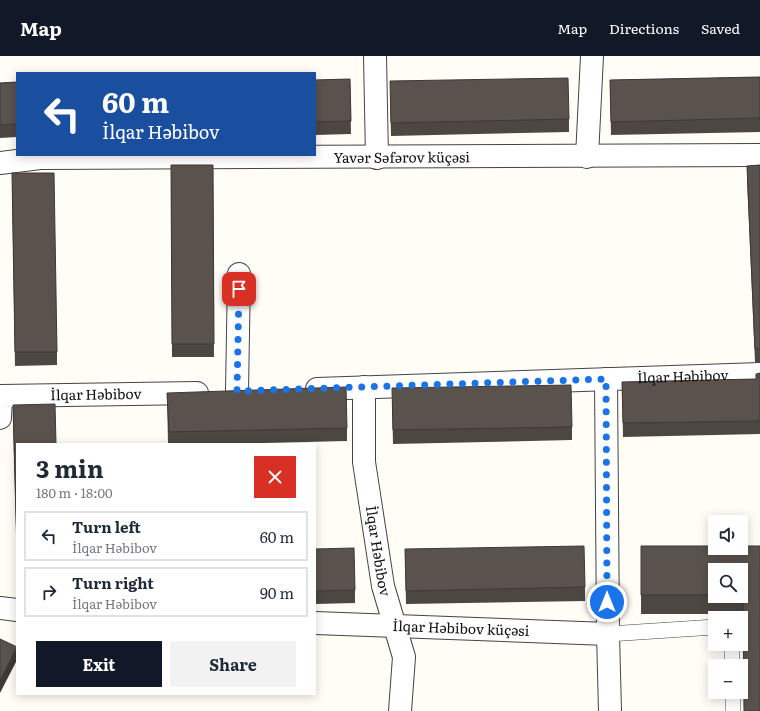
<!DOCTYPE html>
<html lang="en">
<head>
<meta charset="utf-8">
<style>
  :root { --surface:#fff; --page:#f2f2f3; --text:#1f2937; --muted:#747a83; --line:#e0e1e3; --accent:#111827 }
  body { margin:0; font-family:Literata,serif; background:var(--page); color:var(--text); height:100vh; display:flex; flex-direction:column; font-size:15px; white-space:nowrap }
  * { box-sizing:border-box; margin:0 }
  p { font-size:13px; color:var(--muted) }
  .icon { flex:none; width:22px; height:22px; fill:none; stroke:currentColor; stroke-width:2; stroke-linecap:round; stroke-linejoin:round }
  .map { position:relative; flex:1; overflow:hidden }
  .panel { position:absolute; left:16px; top:387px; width:300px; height:252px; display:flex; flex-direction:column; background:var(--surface); border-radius:0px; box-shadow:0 2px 10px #0003 }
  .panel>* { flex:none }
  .banner { position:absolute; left:16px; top:16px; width:300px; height:84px; border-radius:0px; box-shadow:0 2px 10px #0003; background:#1a4fa0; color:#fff; overflow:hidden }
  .fabs { position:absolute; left:708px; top:459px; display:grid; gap:8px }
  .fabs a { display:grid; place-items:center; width:40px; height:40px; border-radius:0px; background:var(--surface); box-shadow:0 2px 10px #0003; font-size:20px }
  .pin { position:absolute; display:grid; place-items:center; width:34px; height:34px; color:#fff; margin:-17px; border-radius:8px; box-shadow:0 2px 6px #0006 }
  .me { position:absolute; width:44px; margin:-22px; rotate:0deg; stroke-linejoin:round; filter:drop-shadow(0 0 3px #0008) }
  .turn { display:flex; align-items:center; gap:14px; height:84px; padding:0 20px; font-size:18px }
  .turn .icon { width:52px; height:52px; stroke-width:2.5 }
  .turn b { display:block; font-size:28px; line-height:34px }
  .round { display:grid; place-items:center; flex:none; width:42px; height:42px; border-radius:0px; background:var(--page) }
  .summary { display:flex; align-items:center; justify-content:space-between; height:68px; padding:0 20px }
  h1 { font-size:24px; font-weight:700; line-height:30px }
  .button { display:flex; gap:8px; margin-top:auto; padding:8px 20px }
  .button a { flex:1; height:46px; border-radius:0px; background:var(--accent); color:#fff; font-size:16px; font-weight:700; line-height:46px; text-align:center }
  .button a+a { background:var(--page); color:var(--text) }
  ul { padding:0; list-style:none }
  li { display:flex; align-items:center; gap:12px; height:50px; margin:0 8px 6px; padding:0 12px; border:2px solid var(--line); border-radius:0px }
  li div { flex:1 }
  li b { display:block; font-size:15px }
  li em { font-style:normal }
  header { display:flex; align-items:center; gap:24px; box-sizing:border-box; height:56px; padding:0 20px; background:var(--accent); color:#fff }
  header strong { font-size:19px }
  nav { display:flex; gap:22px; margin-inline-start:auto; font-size:14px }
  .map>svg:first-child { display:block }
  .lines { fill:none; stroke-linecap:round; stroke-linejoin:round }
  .lane-casing { stroke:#444; stroke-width:16 }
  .street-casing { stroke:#444; stroke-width:24 }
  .lane { stroke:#fff; stroke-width:15 }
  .street { stroke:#fff; stroke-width:22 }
  .wall { fill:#4d4742; fill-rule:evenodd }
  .shaded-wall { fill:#3f3936 }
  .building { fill:#5a524d; stroke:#3f3936 }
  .route { stroke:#1a73e8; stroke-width:7; stroke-dasharray:0 12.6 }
  .labels { text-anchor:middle; stroke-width:4; stroke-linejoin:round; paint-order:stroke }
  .street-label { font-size:14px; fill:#111; stroke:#fff }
</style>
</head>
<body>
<header>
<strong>Map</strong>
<nav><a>Map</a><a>Directions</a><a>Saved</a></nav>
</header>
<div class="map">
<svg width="760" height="655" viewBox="0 0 760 655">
  <rect width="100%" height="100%" fill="#fffdf5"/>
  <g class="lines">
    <!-- lane casing -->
    <g class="lane-casing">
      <g id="lane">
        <path d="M608 578 715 571"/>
        <path d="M732 588V610"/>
        <path d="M733 636V655"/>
      </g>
    </g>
    <!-- street casing -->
    <g class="street-casing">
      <g id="street">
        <path d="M375 0 377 102"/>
        <path d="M587 101 592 0"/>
        <path id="s1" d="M0 107 40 102C280 102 520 102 760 99"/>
        <path d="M606 323 608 578 610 655"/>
        <path id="s2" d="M364 331V406L383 530 404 601 400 655"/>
        <path id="s3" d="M317 333 760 318"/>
        <path d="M237 335 239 218"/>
        <path id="s4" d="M0 362 1 340 197 337"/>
        <path d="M0 552 17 554"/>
        <path id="s5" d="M315 567 608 578"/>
      </g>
    </g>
    <!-- lane -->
    <use href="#lane" class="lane"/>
    <!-- street -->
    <use href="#street" class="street"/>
  </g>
  <!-- wall -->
  <g class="wall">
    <path d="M760 21V76L611 79 610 24Z"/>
    <path d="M350 23 351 78 315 79V24Z"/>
    <path d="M17 26V81L0 82V27Z"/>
    <path d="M390 38 569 63V76L391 80Z"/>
    <path d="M171 109H213L214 301H172Z"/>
    <path d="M760 109V306H755L747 123V110Z"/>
    <path d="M12 131 57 296V309L15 310Z"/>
    <path d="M760 317V378L623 381 622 326 756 323Z"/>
    <path d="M167 337 347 372V385L217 388H168Z"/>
    <path d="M392 345 572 371V384L393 388Z"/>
    <path d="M13 349 17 388V509L13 362Z"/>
    <path d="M641 490H760L743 558H641ZM715 514H741V540H715Z"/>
    <path d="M315 493 355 534V547L315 548Z"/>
    <path d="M405 493 585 531V545L406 548Z"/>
  </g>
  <!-- shaded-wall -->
  <path class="shaded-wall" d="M17 591V604L0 637V624Z"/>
  <!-- building -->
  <g class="building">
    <path d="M760 21V62L611 66 610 24Z"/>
    <path d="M568 22 569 63 391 67 390 25Z"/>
    <path d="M350 23 351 65 315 66V24Z"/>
    <path d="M17 26V68L0 69V27Z"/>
    <path d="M171 109H213L214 288H172Z"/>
    <path d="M760 109V293H755L747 110Z"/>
    <path d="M12 117H54L57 296H15Z"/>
    <path d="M760 317V365L623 367 622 326 756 323V318Z"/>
    <path d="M571 329 572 371 393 374 392 332Z"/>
    <path d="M346 331 347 372 169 376 167 337Z"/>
    <path d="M55 348 56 388H17V496L13 349Z"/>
    <path d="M584 490 585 531 406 535 405 493Z"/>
    <path d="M641 490H715V492H741V490H760V655H744L743 539H741V514H715V539H641Z"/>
    <path d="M354 492 355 534 315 535V493Z"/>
    <path d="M0 583 17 591 0 624Z"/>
  </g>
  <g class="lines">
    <!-- route -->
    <path class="route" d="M239 233 237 335 606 323 607 546"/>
  </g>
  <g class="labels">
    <!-- street labels -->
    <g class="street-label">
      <text dy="5" stroke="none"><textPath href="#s1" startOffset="402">Yavər Səfərov küçəsi</textPath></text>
      <text dy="5" stroke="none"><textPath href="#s3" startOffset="366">İlqar Həbibov</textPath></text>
      <text dy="5" stroke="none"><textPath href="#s4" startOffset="117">İlqar Həbibov</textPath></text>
      <text dy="5" stroke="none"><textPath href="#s2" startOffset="165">İlqar Həbibov</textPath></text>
      <text dy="5" stroke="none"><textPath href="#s5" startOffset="146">İlqar Həbibov küçəsi</textPath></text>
    </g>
  </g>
</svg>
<div class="fabs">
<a><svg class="icon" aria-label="sound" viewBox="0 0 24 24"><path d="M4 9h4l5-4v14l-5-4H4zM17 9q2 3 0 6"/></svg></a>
<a><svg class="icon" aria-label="search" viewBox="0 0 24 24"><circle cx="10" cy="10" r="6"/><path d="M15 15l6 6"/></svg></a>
<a>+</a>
<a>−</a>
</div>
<div class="pin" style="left:239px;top:233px;background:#d93025"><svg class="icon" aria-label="arrive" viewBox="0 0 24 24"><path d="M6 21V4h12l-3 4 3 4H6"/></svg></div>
<svg class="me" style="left:607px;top:546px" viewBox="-20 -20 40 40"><circle r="17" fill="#1a73e8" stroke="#fff" stroke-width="3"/><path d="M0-11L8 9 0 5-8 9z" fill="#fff"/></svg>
<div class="banner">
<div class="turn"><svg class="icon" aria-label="left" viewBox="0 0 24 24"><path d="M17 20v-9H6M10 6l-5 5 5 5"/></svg><div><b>60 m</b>İlqar Həbibov</div></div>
</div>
<section class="panel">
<div class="summary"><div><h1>3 min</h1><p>180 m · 18:00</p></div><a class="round" style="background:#d93025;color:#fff"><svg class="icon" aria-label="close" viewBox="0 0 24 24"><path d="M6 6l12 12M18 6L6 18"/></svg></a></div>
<ul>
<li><svg class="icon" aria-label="left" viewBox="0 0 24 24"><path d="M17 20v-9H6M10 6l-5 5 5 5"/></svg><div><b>Turn left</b><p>İlqar Həbibov</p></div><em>60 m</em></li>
<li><svg class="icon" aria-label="right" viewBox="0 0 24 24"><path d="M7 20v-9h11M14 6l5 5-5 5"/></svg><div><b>Turn right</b><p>İlqar Həbibov</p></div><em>90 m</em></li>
</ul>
<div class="button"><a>Exit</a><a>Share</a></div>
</section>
</div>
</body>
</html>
